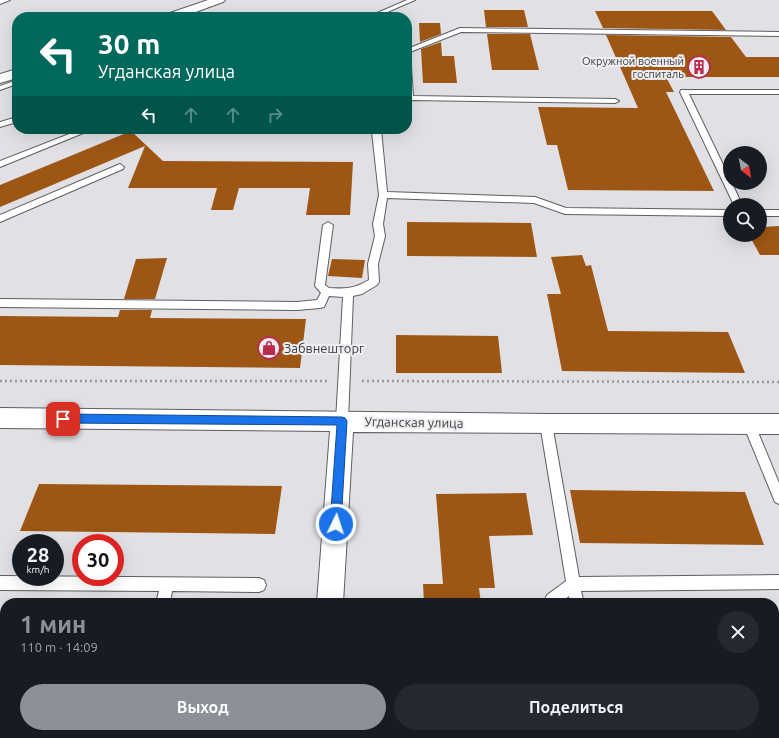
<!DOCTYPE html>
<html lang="ru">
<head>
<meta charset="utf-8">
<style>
  :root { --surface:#171b24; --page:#242831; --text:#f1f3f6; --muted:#9ea1a6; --accent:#8c9099 }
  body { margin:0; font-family:Ubuntu,sans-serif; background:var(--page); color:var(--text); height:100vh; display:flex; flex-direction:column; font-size:15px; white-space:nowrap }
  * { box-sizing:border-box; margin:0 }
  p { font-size:13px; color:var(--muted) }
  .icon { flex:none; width:22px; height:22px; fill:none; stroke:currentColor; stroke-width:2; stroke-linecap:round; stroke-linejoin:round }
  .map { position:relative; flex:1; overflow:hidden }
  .side { position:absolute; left:0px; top:598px; width:779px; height:140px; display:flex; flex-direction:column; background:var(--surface); border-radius:16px 16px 0 0; box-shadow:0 4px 16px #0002 }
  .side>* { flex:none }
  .top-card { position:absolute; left:12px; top:12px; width:400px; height:122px; border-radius:16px; box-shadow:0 4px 16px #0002; background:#00695c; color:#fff; overflow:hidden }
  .needle { width:26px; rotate:148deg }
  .tools { position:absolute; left:723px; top:146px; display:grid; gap:8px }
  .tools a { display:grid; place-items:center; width:44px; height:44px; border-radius:50%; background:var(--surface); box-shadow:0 4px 16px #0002; font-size:20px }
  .speed { position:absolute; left:12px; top:534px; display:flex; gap:8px; font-size:20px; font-weight:700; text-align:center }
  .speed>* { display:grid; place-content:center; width:52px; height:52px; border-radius:50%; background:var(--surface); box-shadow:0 4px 16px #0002; line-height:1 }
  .speed small { font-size:10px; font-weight:400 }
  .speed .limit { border:6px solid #d22; background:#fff; color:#111 }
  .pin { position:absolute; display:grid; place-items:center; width:34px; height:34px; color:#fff; margin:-17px; border-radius:8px; box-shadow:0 2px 6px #0006 }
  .me { position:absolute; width:44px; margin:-22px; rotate:4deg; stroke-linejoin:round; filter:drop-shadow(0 0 3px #0008) }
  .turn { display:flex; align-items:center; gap:14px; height:84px; padding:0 20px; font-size:18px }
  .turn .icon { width:52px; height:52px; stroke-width:2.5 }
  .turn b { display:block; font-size:28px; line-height:34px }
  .lanes { display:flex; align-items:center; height:38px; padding:0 20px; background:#0003; justify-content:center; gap:20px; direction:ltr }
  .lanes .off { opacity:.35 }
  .round { display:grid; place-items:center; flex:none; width:42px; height:42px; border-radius:21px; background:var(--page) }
  .headline { display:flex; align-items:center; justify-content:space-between; height:68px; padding:0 20px }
  h1 { font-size:24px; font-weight:600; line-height:30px; color:var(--accent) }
  .button { display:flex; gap:8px; margin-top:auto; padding:8px 20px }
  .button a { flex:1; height:46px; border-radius:24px; background:var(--accent); color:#fff; font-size:16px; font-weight:600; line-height:46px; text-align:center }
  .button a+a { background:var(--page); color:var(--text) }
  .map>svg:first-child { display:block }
  .building { fill:#9e5614 }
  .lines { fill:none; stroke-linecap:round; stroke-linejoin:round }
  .service-casing { stroke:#5e5e62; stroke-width:2 }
  .minor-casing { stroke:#5e5e62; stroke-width:2 }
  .path { stroke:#9b9b9e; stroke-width:2.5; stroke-dasharray:2 3; stroke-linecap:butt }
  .service { fill:#fff; fill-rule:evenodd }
  .minor { fill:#fff; fill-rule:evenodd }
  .route { fill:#1a73e8; stroke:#114b97 }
  .labels { text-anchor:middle; stroke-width:4; stroke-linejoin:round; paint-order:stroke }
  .far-poi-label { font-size:11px; fill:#3c3c3e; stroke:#eeeef2; text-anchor:end }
  .poi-label { font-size:13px; fill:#3c3c3e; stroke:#eeeef2; text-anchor:start }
  .street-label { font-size:13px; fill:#3c3c3e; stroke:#eeeef2 }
</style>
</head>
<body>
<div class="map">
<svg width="779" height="738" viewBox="0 0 779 738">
  <rect width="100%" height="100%" fill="#e1e1e5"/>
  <!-- building -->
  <g class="building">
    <path d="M484 10H524L528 27H486Z"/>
    <path d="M595 11H712L726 30 603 28Z"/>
    <path d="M419 23H440L441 34 420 42Z"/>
    <path d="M487 34H530L539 70H492Z"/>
    <path d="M606 35 731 37 746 57H779V77H666L674 92H666L714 191 568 190 557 145H547L538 107 638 108Z"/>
    <path d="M441 42 442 56H454L457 83H423L421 49Z"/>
    <path d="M131 131 163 161 353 162 350 215H306L310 188H239L233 210H211L217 188H128L145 146 0 207V185Z"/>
    <path d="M407 222 531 223 537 257 407 256Z"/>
    <path d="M779 226V255H760L749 235H760V227Z"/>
    <path d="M582 255 586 266 591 265 608 331 728 332 745 373 562 371 547 294H561L551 257Z"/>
    <path d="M167 258 155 299H124L136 259Z"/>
    <path d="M332 259 365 260 362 278 328 276Z"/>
    <path d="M120 310H152L150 318 306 319 300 368 0 365V316L118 317Z"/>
    <path d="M396 335 498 336 502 373H396Z"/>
    <path d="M39 484 282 486 275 534 20 531Z"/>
    <path d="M570 490 745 492 764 545 580 543Z"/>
    <path d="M526 493 533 535 489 536 495 588H479L481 603H424L423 584H443L436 494Z"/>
  </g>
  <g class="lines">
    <!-- service casing -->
    <g class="service-casing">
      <g id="service">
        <path d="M0 0H10L0 4Z"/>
        <path d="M407 0H415L376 17H368Z"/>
        <path d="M460 28 779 32V36L461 32 410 52 413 96 615 99 619 101 615 103 411 100 407 102V49Z"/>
        <path d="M17 80V84L0 90V86Z"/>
        <path d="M681 90H779V94H689L730 179V183H732L742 205H734L680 92Z"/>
        <path d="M17 117V122L0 127V122Z"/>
        <path d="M82 129H93L0 167V161Z"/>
        <path d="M290 129H381L387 192 535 197 566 208 730 210V216L565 214 534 203 387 198 383 224 385 236 378 264 379 282 377 285 362 294 353 296 348 421 346 425 342 426 338 425 336 421 343 297 329 296 324 307 320 308 297 310 0 307V299L297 302 317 300 321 293 315 286 323 225 328 222 333 225 325 285 329 288C346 289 353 289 369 280L368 264 375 236 373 224 379 195 372 132 294 131Z"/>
        <path d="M120 164 124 167 123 169 0 222V215Z"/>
        <rect x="760" y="210" width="19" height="6"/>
        <path d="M546 419 550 420 552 424 579 577 779 575V589L581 591 584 603H570L569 596 560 603H546L545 600 547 595 566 581 540 424 542 420Z"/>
        <path d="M749 419 753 420 779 483V504L775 502 743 424 745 420Z"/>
        <path d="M0 576 259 578 264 580 266 585 264 590 259 592 172 591 170 603H156L159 591 0 590Z"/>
        <path d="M126 733H142L141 738H125Z"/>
        <rect x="559" y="733" width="16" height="5"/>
        <path d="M594 733H610L611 738H595Z"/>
      </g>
    </g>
    <!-- minor casing -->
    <g class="minor-casing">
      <g id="minor">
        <path d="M208 0H225L223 2 182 17H165L167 14Z"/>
        <path d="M17 69V78L0 83V74Z"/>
        <path d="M0 408 546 414H779V434L353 432 343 603H317L330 431 0 428Z"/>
        <rect x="307" y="733" width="30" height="5"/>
      </g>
    </g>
    <!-- path -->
    <g class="path">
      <path d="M0 381H327"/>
      <path d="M362 381 779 382"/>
    </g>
    <!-- service -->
    <use href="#service" class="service"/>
    <!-- minor -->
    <use href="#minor" class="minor"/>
  </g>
  <!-- route -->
  <path class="route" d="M63 414 342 417 345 418 347 421 341 524 339 528 336 529 332 528 330 524 337 425 63 423 60 422 58 419 60 416Z"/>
  <!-- icons -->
  <defs>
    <g id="building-ring" transform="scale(1.15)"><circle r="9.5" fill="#eeeef2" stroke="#bb2b4e" stroke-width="1.5"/><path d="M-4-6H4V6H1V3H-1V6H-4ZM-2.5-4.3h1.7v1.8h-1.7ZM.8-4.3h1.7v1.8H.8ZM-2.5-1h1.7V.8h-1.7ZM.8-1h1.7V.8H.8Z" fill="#bb2b4e"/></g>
    <g id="shop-ring" transform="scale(1.15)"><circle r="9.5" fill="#eeeef2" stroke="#bb2b4e" stroke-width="1.5"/><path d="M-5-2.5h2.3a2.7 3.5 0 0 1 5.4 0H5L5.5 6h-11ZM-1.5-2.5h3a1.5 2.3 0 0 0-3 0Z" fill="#bb2b4e"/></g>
  </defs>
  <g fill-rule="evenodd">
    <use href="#building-ring" x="699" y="67"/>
    <use href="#shop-ring" x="269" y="348"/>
  </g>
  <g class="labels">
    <!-- far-poi labels -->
    <g class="far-poi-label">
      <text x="684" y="65">Окружной военный<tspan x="684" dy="13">госпиталь</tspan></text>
    </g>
    <!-- poi labels -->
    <g class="poi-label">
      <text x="284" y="353">Забвнешторг</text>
    </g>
    <!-- street labels -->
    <g class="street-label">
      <text transform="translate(414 422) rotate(1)" y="5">Угданская улица</text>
    </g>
  </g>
</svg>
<div class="tools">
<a><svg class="needle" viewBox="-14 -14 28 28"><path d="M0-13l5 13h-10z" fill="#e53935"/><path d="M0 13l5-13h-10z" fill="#9ea1a6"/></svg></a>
<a><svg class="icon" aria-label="search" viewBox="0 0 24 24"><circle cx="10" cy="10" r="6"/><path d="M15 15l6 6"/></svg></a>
</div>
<div class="speed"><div>28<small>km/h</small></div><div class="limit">30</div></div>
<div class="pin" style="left:63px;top:419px;background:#d93025"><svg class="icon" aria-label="arrive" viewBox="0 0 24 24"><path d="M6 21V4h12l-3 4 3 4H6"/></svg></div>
<svg class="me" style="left:336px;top:524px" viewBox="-20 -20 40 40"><circle r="17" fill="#1a73e8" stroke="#fff" stroke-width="3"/><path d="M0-11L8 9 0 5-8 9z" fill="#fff"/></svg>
<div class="top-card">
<div class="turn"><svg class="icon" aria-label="left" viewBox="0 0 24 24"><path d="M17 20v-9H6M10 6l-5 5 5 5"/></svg><div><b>30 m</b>Угданская улица</div></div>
<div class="lanes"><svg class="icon" aria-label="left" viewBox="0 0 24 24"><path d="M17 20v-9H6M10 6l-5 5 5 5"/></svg><svg class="icon off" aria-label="ahead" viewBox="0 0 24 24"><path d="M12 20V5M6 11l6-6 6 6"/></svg><svg class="icon off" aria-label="ahead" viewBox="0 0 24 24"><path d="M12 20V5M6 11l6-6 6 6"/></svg><svg class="icon off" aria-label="right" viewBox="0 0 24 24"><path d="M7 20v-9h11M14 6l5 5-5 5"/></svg></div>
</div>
<section class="side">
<div class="headline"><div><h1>1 мин</h1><p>110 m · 14:09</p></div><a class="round"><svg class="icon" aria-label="close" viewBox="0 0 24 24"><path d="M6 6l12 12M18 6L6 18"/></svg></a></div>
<div class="button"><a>Выход</a><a>Поделиться</a></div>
</section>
</div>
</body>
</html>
